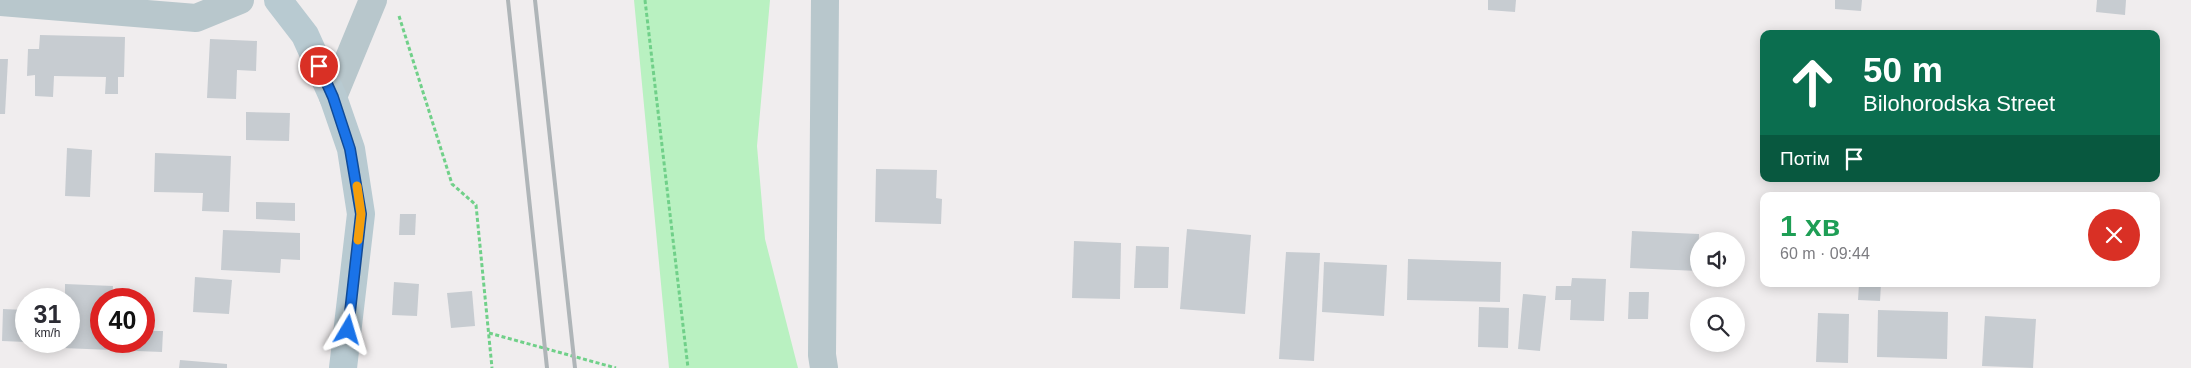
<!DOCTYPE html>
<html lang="uk">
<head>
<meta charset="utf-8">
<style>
  :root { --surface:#fff; --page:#f2f2f3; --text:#2b2b33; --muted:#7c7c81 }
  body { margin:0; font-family:Helvetica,sans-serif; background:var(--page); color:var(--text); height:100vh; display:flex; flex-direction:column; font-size:19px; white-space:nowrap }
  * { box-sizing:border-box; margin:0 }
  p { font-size:16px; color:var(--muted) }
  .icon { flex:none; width:28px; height:28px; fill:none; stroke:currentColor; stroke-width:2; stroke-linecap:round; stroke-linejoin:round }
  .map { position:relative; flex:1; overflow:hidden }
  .sheet { position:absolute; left:1760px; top:192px; width:400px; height:95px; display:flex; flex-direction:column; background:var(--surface); border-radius:10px; box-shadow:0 2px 12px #0003 }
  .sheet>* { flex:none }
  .hud { position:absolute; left:1760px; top:30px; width:400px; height:152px; border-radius:10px; box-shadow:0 2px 12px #0003; background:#0b6e4f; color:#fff; overflow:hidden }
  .tools { position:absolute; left:1690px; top:232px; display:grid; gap:10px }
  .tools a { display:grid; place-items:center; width:55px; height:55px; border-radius:50%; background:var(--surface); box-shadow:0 2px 12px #0003; font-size:25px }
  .speed { position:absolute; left:15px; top:288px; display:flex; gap:10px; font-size:25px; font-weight:700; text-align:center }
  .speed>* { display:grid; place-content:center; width:65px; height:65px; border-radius:50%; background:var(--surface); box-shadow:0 2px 12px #0003; line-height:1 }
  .speed small { font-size:12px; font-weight:400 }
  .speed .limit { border:8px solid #d22; background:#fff; color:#111 }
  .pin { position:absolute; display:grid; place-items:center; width:42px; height:42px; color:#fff; margin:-21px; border:2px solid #fff; border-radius:50%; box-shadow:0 1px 5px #0007 }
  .me { position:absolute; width:55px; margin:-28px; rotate:7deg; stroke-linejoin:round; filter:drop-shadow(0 0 4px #0008) }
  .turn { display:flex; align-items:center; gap:18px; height:105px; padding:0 20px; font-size:22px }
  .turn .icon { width:65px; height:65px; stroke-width:2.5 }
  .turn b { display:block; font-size:35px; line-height:42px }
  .then { display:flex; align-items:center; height:48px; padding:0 20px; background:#0003; gap:10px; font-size:19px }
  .round { display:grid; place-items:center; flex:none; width:52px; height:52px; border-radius:26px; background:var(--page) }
  .summary { display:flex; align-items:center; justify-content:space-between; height:85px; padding:0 20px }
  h1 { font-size:30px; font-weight:700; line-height:38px; color:#1e9e55 }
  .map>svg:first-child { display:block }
  .green { fill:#b9f1c1 }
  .building { fill:#c7ccd1 }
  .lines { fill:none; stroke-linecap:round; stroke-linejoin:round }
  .path { stroke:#70d089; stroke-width:3; stroke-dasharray:4 2.5; stroke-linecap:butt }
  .street { stroke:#b8c7cc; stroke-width:28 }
  .secondary { stroke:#b8cad1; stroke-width:28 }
  .rail { stroke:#afb5b8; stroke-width:4 }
  .route-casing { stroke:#114b97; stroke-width:12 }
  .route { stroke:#1a73e8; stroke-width:9 }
  .slow { stroke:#f59e0b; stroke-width:9 }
</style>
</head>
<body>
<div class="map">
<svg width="2191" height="368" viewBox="0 0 2191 368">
  <rect width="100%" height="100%" fill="#f0edee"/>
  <!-- green -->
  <path class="green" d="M634 0H770L757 146 765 239 798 368H669Z"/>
  <!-- building -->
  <g class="building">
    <path d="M1488 0H1516L1515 12 1488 10Z"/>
    <path d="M1835 0H1862L1861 11 1835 9Z"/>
    <path d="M2097 0H2126L2125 15 2096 12Z"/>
    <path d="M40 35 125 37 124 77H118V94H105L106 77 54 76 53 97 35 96V75L27 76 28 49H39Z"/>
    <path d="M210 39 257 41 256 71 237 70 236 99 207 98Z"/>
    <path d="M0 59H8L5 114H0Z"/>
    <path d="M246 112 290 113 289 141 246 140Z"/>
    <path d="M67 148 92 150 90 197 65 196Z"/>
    <path d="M155 153 231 156 229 212 202 211 203 193 154 192Z"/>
    <path d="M876 169 937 170 936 198 942 199 941 224 875 222Z"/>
    <path d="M256 202 295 203V221L256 219Z"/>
    <path d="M400 214H416L415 235H399Z"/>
    <path d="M1187 229 1251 235 1245 314 1180 309Z"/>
    <path d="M223 230 300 233V260L281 259 280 273 221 270Z"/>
    <path d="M1632 231 1699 234 1698 271 1630 268Z"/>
    <path d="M1074 241 1121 243 1120 299 1072 298Z"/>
    <path d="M1136 246 1169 247 1168 288H1134Z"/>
    <path d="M1286 252 1320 253 1314 361 1279 359Z"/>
    <path d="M1408 259 1501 262 1500 302 1407 300Z"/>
    <path d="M1324 262 1387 265 1384 316 1322 312Z"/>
    <path d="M195 277 232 280 229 314 193 312Z"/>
    <path d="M1572 278 1606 279 1604 321 1570 320 1571 300H1555L1556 286H1571Z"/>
    <path d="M394 282 419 284 417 316 392 315Z"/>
    <path d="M65 284 113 286 112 299H101V341H144V331H163L162 352 62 348 63 341H69V299H65Z"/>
    <path d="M1859 284H1881L1880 301 1858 300Z"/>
    <path d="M472 291 475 326 451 328 447 293Z"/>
    <path d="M1629 292H1649L1648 319H1628Z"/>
    <path d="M1523 294 1546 296 1540 351 1518 349Z"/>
    <path d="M1479 307 1509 308 1508 348 1478 347Z"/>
    <path d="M3 309 26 310V342L2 341Z"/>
    <path d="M1878 310 1948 312 1947 359 1877 357Z"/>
    <path d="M1818 313 1849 314 1848 363 1816 362Z"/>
    <path d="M1985 316 2036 319 2033 368 1982 366Z"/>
    <path d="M180 360 227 364V368H179Z"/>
  </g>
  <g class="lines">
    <!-- path -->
    <g class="path">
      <path d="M645 0 688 368"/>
      <path d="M399 16 452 184 476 205 492 368"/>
      <path d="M489 333 616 368"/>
    </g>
    <!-- street -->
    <g class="street">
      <path d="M0 2 196 18 240 0"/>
      <path d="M333 97 373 0"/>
      <path d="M824 368 822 355 825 0"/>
    </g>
    <!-- secondary -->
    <path class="secondary" d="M278 0 305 35 333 97 351 149 361 214 343 368"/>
    <!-- rail -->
    <g class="rail">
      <path d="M508 0 547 368"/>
      <path d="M535 0 575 368"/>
    </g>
  </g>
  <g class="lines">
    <!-- route casing -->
    <g class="route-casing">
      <path id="route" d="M319 66 333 97 350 149 361 214 348 330"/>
    </g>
    <!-- route -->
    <use href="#route" class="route"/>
    <!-- slow -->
    <path class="slow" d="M357 186 361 214 358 240"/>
  </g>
</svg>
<div class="tools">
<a><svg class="icon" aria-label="sound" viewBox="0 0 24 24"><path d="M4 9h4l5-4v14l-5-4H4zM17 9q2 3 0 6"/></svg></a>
<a><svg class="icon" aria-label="search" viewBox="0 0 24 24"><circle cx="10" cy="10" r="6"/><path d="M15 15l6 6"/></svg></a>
</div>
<div class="speed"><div>31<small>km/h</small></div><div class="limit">40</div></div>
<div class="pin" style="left:319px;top:66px;background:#d93025"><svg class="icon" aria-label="arrive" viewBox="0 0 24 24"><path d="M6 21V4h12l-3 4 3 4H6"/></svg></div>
<svg class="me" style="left:348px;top:330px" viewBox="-20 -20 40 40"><path d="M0-17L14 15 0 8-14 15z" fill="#1a73e8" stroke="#fff" stroke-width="4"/></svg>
<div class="hud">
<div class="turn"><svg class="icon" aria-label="ahead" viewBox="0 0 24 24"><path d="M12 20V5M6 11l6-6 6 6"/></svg><div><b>50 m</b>Bilohorodska Street</div></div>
<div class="then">Потім<svg class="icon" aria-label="arrive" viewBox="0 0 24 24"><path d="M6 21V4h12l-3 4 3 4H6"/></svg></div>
</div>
<section class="sheet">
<div class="summary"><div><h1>1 хв</h1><p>60 m · 09:44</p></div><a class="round" style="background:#d93025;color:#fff"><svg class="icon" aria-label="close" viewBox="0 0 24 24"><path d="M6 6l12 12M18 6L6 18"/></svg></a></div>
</section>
</div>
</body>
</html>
